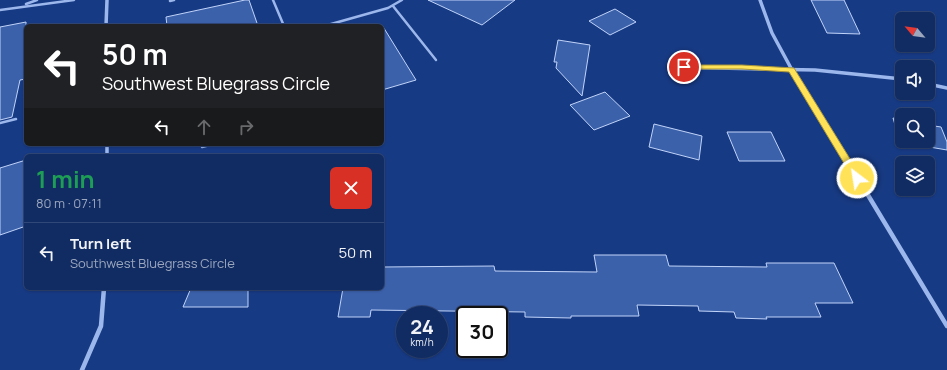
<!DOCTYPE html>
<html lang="en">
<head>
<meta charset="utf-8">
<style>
  :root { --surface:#112c63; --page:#1a3469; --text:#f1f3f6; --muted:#9ca7be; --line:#304878 }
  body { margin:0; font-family:Manrope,sans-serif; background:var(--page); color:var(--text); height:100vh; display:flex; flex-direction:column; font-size:15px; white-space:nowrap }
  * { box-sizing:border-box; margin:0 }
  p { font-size:13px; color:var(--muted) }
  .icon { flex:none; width:22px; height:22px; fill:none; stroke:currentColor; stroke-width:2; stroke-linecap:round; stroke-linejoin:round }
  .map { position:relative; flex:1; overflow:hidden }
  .sheet { position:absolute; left:24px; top:154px; width:360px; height:136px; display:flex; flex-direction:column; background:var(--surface); border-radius:6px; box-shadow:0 1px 3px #0004,0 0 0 1px var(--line) }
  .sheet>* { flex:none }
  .banner { position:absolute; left:24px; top:24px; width:360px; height:122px; border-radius:6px; box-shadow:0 1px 3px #0004,0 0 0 1px var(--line); background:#202124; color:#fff; overflow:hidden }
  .needle { width:26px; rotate:299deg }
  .buttons { position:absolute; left:895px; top:12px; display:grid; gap:8px }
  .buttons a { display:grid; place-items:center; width:40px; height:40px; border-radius:6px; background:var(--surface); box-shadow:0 1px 3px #0004,0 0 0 1px var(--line); font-size:20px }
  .speed { position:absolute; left:396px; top:306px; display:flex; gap:8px; font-size:20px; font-weight:700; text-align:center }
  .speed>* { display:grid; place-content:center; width:52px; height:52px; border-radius:50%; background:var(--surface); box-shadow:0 1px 3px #0004,0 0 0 1px var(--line); line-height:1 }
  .speed small { font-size:10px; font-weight:400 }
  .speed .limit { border:2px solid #111; border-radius:6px; background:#fff; color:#111 }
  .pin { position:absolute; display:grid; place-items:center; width:34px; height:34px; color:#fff; margin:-17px; border:2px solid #fff; border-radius:50%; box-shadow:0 1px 4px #0007 }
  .me { position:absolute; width:44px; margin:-22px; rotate:329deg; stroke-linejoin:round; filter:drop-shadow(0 0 3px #0008) }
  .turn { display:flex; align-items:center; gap:14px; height:84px; padding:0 12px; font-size:18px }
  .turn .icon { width:52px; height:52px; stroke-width:2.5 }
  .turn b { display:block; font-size:28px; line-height:34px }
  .lanes { display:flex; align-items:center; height:38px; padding:0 12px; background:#0003; justify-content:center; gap:20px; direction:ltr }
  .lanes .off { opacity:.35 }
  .round { display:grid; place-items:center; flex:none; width:42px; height:42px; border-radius:6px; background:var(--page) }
  .summary { display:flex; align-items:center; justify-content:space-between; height:68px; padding:0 12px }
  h1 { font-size:24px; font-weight:700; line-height:30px; color:#1e9e55 }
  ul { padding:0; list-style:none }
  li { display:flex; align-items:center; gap:12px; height:60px; padding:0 12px; border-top:1px solid var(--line) }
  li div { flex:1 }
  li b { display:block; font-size:15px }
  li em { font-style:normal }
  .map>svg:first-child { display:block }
  .building { fill:#3c61ab; stroke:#c1d4f9 }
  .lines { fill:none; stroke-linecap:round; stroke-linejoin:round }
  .lane { stroke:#9cb7ec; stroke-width:2.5 }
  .street-far1 { stroke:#9cb7ec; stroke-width:3.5 }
  .street { stroke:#9cb7ec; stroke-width:4.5 }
  .route { fill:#ffe257; stroke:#a69339 }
</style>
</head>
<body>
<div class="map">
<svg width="947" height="370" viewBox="0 0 947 370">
  <rect width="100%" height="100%" fill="#173a84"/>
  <!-- building -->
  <g class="building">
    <path d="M245 0H249L258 26H167L166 17Z"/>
    <path d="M428 0H515L482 25Z"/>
    <path d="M811 0H844L860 34 827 33Z"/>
    <path d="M615 9 636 22 610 35 589 21Z"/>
    <path d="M26 22V79L20 80 12 117 0 120V27Z"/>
    <path d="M382 25 416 80 382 90Z"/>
    <path d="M558 40 590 45 582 96 556 68 557 62H554Z"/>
    <path d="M605 92 630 116 594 130 570 105Z"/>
    <path d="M893 118 902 120V141H928V125L941 127 947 142V150L900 142Z"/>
    <path d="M654 124 702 136 699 160 649 147Z"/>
    <path d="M727 132H771L785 161H739Z"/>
    <path d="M26 160V226L0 235V168Z"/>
    <path d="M594 255H666L669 266 767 267 766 263H834L853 303H815L821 317H766L767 319 736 318 734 312 699 311 698 306 637 305 639 316H571V318L525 317V312L371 310 370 317H338L343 288H382V267L494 266 495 271 597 272Z"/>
    <path d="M191 288H248V307H183Z"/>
  </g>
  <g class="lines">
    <!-- lane -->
    <g class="lane">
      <path d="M273 0 284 26"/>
      <path d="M170 1 174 0"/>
      <path d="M26 4 37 0"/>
      <path d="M393 6 436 60"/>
      <path d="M0 10 74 0"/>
      <path d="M324 26 388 8 402 0"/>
      <path d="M0 123 16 119"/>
      <path d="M202 147 214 144"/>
    </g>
    <!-- street-far1 -->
    <g class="street-far1">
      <path d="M760 0 772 33 792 70 845 158"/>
      <path d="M106 26 107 0"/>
      <path d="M669 67 815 70 902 79"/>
      <path d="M928 84 947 88"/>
      <path d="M107 144V156"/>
    </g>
    <!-- street -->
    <g class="street">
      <path d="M845 157 947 326"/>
      <path d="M82 370 101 326 104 288"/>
    </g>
  </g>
  <!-- route -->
  <path class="route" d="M684 65H742L794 68 860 175 862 178 860 180H854L789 72 742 69H681V66Z"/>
</svg>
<div class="buttons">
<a><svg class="needle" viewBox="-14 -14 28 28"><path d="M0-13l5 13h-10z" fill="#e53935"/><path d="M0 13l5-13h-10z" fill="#9ca7be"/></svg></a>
<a><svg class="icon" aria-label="sound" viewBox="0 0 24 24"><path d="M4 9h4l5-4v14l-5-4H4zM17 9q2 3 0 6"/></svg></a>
<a><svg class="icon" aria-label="search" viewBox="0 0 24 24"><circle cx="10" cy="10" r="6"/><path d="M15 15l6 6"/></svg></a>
<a><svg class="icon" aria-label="layers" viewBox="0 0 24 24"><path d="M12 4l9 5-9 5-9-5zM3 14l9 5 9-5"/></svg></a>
</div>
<div class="speed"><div>24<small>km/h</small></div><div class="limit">30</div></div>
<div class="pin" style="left:684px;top:67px;background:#d93025"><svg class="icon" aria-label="arrive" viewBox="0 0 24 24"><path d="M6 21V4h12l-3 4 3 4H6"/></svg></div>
<svg class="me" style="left:857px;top:178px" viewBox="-20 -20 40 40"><circle r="17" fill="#ffe257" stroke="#fff" stroke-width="3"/><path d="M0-11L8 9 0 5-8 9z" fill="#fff"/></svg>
<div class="banner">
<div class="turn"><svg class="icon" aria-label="left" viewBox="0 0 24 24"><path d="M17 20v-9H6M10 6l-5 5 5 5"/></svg><div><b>50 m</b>Southwest Bluegrass Circle</div></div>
<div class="lanes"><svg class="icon" aria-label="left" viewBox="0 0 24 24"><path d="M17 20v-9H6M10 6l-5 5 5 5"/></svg><svg class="icon off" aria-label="ahead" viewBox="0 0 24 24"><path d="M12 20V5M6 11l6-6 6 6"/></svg><svg class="icon off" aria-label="right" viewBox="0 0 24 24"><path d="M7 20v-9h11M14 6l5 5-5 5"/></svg></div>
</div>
<section class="sheet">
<div class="summary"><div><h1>1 min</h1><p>80 m · 07:11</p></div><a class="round" style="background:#d93025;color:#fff"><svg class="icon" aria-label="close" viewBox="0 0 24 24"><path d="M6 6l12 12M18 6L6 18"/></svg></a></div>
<ul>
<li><svg class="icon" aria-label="left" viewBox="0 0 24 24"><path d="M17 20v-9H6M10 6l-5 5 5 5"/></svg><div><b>Turn left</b><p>Southwest Bluegrass Circle</p></div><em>50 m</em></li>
</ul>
</section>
</div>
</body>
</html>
